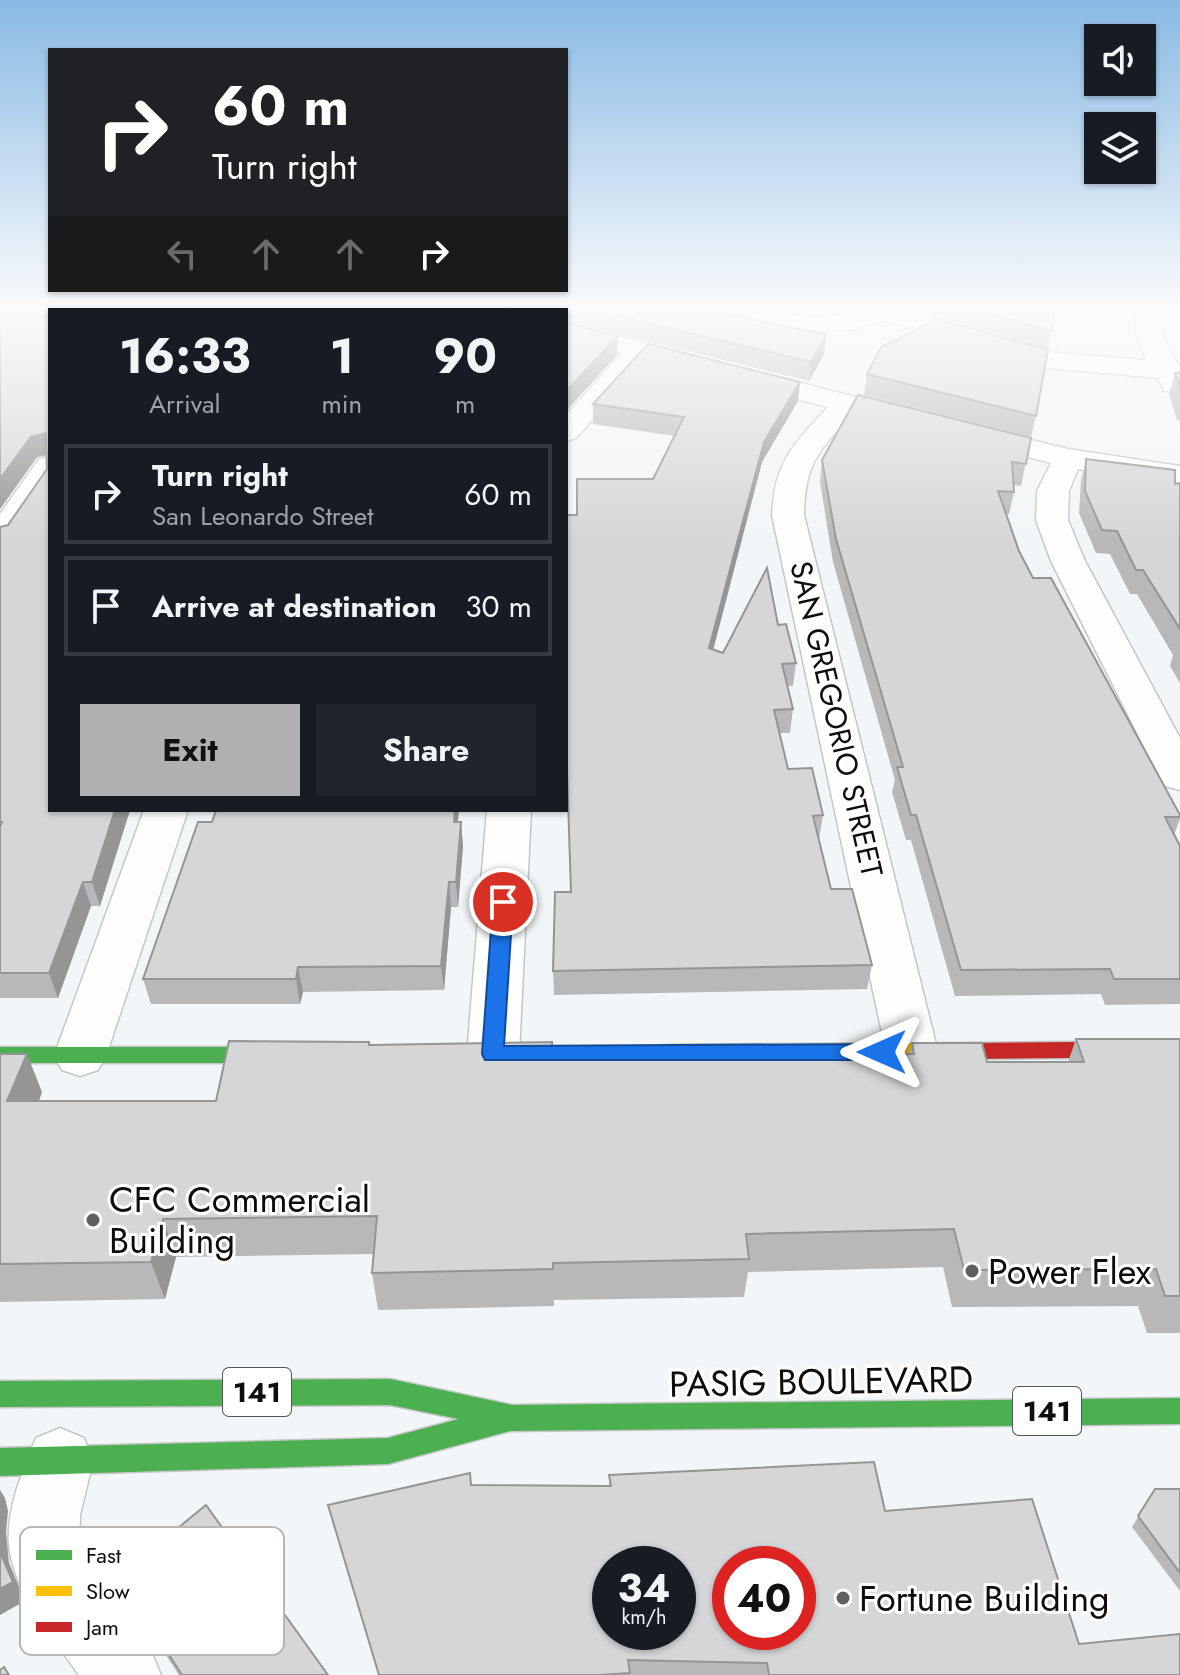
<!DOCTYPE html>
<html lang="en">
<head>
<meta charset="utf-8">
<style>
  :root { --surface:#171b24; --page:#20242c; --text:#f1f3f6; --muted:#9ea1a6; --line:#363941; --accent:#aeb0b2 }
  body { margin:0; font-family:Jost,sans-serif; background:var(--page); color:var(--text); height:100vh; display:flex; flex-direction:column; font-size:30px; white-space:nowrap }
  * { box-sizing:border-box; margin:0 }
  p { font-size:26px; color:var(--muted) }
  .icon { flex:none; width:44px; height:44px; fill:none; stroke:currentColor; stroke-width:2; stroke-linecap:round; stroke-linejoin:round }
  .map { position:relative; flex:1; overflow:hidden }
  .panel { position:absolute; left:48px; top:308px; width:520px; height:504px; display:flex; flex-direction:column; background:var(--surface); border-radius:0px; box-shadow:0 2px 6px #0004 }
  .panel>* { flex:none }
  .hud { position:absolute; left:48px; top:48px; width:520px; height:244px; border-radius:0px; box-shadow:0 2px 6px #0004; background:#202124; color:#fff; overflow:hidden }
  .controls { position:absolute; left:1084px; top:24px; display:grid; gap:16px }
  .controls a { display:grid; place-items:center; width:72px; height:72px; border-radius:0px; background:var(--surface); box-shadow:0 2px 6px #0004; font-size:40px }
  .speed { position:absolute; left:592px; top:1546px; display:flex; gap:16px; font-size:40px; font-weight:700; text-align:center }
  .speed>* { display:grid; place-content:center; width:104px; height:104px; border-radius:50%; background:var(--surface); box-shadow:0 2px 6px #0004; line-height:1 }
  .speed small { font-size:20px; font-weight:400 }
  .speed .limit { border:12px solid #d22; background:#fff; color:#111 }
  .pin { position:absolute; display:grid; place-items:center; width:68px; height:68px; color:#fff; margin:-34px; border:4px solid #fff; border-radius:50%; box-shadow:0 2px 8px #0007 }
  .me { position:absolute; width:88px; margin:-44px; rotate:270deg; stroke-linejoin:round; filter:drop-shadow(0 0 6px #0008) }
  .turn { display:flex; align-items:center; gap:28px; height:168px; padding:0 32px; font-size:36px }
  .turn .icon { width:104px; height:104px; stroke-width:2.5 }
  .turn b { display:block; font-size:56px; line-height:68px }
  .lanes { display:flex; align-items:center; height:76px; padding:0 32px; background:#0003; justify-content:center; gap:40px; direction:ltr }
  .lanes .off { opacity:.35 }
  .eta { display:flex; justify-content:space-evenly; align-items:center; height:136px; text-align:center }
  .eta b { font-size:48px; font-weight:700; line-height:56px }
  .primary-button { display:flex; gap:16px; margin-top:auto; padding:16px 32px }
  .primary-button a { flex:1; height:92px; border-radius:0px; background:var(--accent); color:#111; font-size:32px; font-weight:700; line-height:92px; text-align:center }
  .primary-button a+a { background:var(--page); color:var(--text) }
  ul { padding:0; list-style:none }
  li { display:flex; align-items:center; gap:24px; height:100px; margin:0 16px 12px; padding:0 16px; border:4px solid var(--line); border-radius:0px }
  li div { flex:1 }
  li b { display:block; font-size:30px }
  li em { font-style:normal }
  .map>svg:first-child { display:block }
  .lines { fill:none; stroke-linecap:round; stroke-linejoin:round }
  .street-casing { stroke:#c4c7c8; stroke-width:3 }
  .fast-casing { stroke:#c4c7c8; stroke-width:3 }
  .slow-casing { stroke:#c4c7c8; stroke-width:3 }
  .jam-casing { stroke:#c4c7c8; stroke-width:3 }
  .street { fill:#fdfefe; fill-rule:evenodd }
  .fast { fill:#4caf50; fill-rule:evenodd }
  .slow { fill:#ffc107; fill-rule:evenodd }
  .jam { fill:#c62828; fill-rule:evenodd }
  .wall { fill:#b6b8b9 }
  .shaded-wall { fill:#949696 }
  .building { fill:#d4d6d7; stroke:#949696; stroke-width:2; fill-rule:evenodd }
  .route { fill:#1a73e8; stroke:#114b97; stroke-width:2 }
  .poi-dot { fill:#5d5f60; stroke:#fff; stroke-width:3 }
  .labels { text-anchor:middle; stroke-width:6; stroke-linejoin:round; paint-order:stroke }
  .shield { fill:#fff; stroke:#555656; stroke-width:2 }
  .shield-label { font-size:28px; font-weight:bold; fill:#0c0d0e }
  .street-label { font-size:30px; fill:#0c0d0e; stroke:#fff }
  .near-poi-label { font-size:36px; fill:#0c0d0e; stroke:#fff; text-anchor:start }
  .near-street-label { font-size:36px; fill:#0c0d0e; stroke:#fff }
  .key { fill:#fff; stroke:#b6b6b7; stroke-width:2 }
  .key-label { font-size:22px; fill:#0c0d0e }
</style>
</head>
<body>
<div class="map">
<svg width="1180" height="1675" viewBox="0 0 1180 1675">
  <rect width="100%" height="100%" fill="#f3f6f8"/>
  <g class="lines">
    <!-- street casing -->
    <g class="street-casing">
      <g id="street">
        <path d="M685 307C731 303 776 317 822 316 853 316 878 307 909 307L906 311 1048 352 1146 360 1137 336 1135 307H1159L1166 346 1180 368V392L1164 391 1158 378 1046 368 885 321 850 330 798 331 697 314Z"/>
        <path d="M566 323 879 403 883 409 879 415 869 418 853 413C819 451 805 462 804 515L938 1052 930 1066 912 1072 894 1066 886 1052 772 515C774 463 793 444 828 407L646 360 576 438 566 441V415L622 353 566 339Z"/>
        <path d="M971 425 1068 449 1180 466V484L1078 469 1069 491 1068 520 1085 561 1180 738V790L1165 786 1159 777 1051 561 1036 520 1037 491 1051 463 961 440 956 434 961 428Z"/>
        <path d="M50 456V488L12 545 0 548V514L39 459Z"/>
        <path d="M144 810H188L106 1056 98 1070 80 1076 62 1070 54 1056Z"/>
        <path d="M487 810H531L519 1054 511 1068 493 1074 475 1068 467 1054Z"/>
        <path d="M60 1428 84 1438 93 1461 80 1515 79 1548 150 1649 161 1675H79C53 1638 13 1591 9 1545 6 1510 23 1469 36 1438Z"/>
      </g>
    </g>
    <!-- fast casing -->
    <g class="fast-casing">
      <g id="fast">
        <path d="M0 1047H286L294 1049 297 1055 294 1061 286 1063H0Z"/>
        <path d="M390 1379 512 1405 1180 1398V1424L510 1431 388 1464 0 1476V1448L388 1438 459 1419 390 1405 0 1407V1381Z"/>
      </g>
    </g>
    <!-- slow casing -->
    <g class="slow-casing">
      <path id="slow" d="M970 1043 977 1045 981 1051 977 1057 970 1059 666 1061 659 1059 655 1053 659 1047 666 1045Z"/>
    </g>
    <!-- jam casing -->
    <g class="jam-casing">
      <path id="jam" d="M1180 1041V1057L970 1059 963 1057 959 1051 963 1045 970 1043Z"/>
    </g>
    <!-- street -->
    <use href="#street" class="street"/>
    <!-- fast -->
    <use href="#fast" class="fast"/>
    <!-- slow -->
    <use href="#slow" class="slow"/>
    <!-- jam -->
    <use href="#jam" class="jam"/>
  </g>
  <!-- wall -->
  <g class="wall">
    <path d="M0 307H361L358 310H50V810H130L100 906H91L58 998H0V527L8 525 47 469V455L37 457 0 509Z"/>
    <path d="M392 307H698L826 335 824 354 809 381 566 321V310H384Z"/>
    <path d="M911 307H1056L1048 349 911 309Z"/>
    <path d="M1180 372V420H1177L1169 394 1175 373Z"/>
    <path d="M867 374 1036 416 1031 437 864 395Z"/>
    <path d="M798 401 762 462 713 649 723 653 778 625 796 663 793 686H787L793 709 790 733H779L788 769 823 815 819 839 831 889 872 965 867 989 554 995 553 971 570 892 577 515 653 479 675 436 593 424V404Z"/>
    <path d="M1031 438 1021 486 1014 485V492L1009 514H1007L1019 551 1033 578 1180 815V819L1174 835 1180 846V1004L1105 1005 1101 994 955 996 911 840H906L892 792 895 780 833 562 820 482 822 460Z"/>
    <path d="M1086 459 1175 484 1180 483V683L1170 666 1173 655 1137 594H1130L1110 554 1096 553 1079 513 1081 481Z"/>
    <path d="M212 822H461L463 846 458 907H451L444 990 303 992 300 1004H151L143 979Z"/>
    <path d="M1076 1039H1180V1333H1147L1138 1306 952 1307 943 1267 748 1272 744 1297 554 1300V1306L378 1310 372 1273 373 1254 176 1257 165 1299 0 1302V1054L42 1092 39 1101H216L369 1045 727 1058 909 1054 912 1043 987 1062H1068Z"/>
    <path d="M609 1475 885 1511 1079 1644 1180 1675H379L328 1505 471 1485 609 1486Z"/>
    <path d="M1155 1489H1180V1591L1132 1527Z"/>
    <path d="M118 1577 328 1675H179L133 1605Z"/>
  </g>
  <!-- shaded-wall -->
  <g class="shaded-wall">
    <path d="M342 307H361L358 310H339Z"/>
    <path d="M826 335 824 354 809 381 811 362Z"/>
    <path d="M618 336 617 355 566 411V391Z"/>
    <path d="M800 382 798 401 762 462 708 670 709 648 764 442Z"/>
    <path d="M46 433 50 454 37 457 0 509V479L31 437Z"/>
    <path d="M115 810H130L100 906 92 882Z"/>
    <path d="M455 810H459L456 846 454 822Z"/>
    <path d="M461 822 463 846 458 907 456 882Z"/>
    <path d="M83 882 91 906 58 998 49 973Z"/>
    <path d="M449 882 451 907 444 990 441 966Z"/>
    <path d="M298 967 303 992 300 1004 296 979Z"/>
    <path d="M27 1054 42 1092 24 1140 7 1101Z"/>
    <path d="M163 1219 176 1257 165 1299 151 1262Z"/>
    <path d="M0 1490 5 1498 8 1511 6 1532 9 1563 25 1601 0 1615Z"/>
  </g>
  <!-- building -->
  <g class="building">
    <path d="M0 307H342L339 310H50V810H115L92 882H83L49 973H0V827L2 822H0V527L8 525 47 469 46 433 31 437 0 479Z"/>
    <path d="M392 307H564V310H384Z"/>
    <path d="M581 307H698L826 335 811 362Z"/>
    <path d="M964 307H1056L1052 331Z"/>
    <path d="M938 319 1048 350 1036 416 867 374 881 347Z"/>
    <path d="M566 323 618 336 566 391Z"/>
    <path d="M648 344 800 382 764 442 709 648 723 653 767 568 778 625 786 624 796 663 782 664 793 709 774 710 788 769 812 768 823 815 813 816 831 889H852L872 965 553 971 555 892H571L566 740V515H577V479H653L684 417 593 404Z"/>
    <path d="M1180 372V388L1175 373Z"/>
    <path d="M858 395 1031 438 1026 464 1012 462 1014 492 998 491 1019 551 1033 578H1051L1180 815V817H1165L1180 846V979H1114L1110 969 961 970 916 815H911L897 767H903L836 539 822 460Z"/>
    <path d="M1086 459 1175 470V484L1180 483V629L1143 570H1136L1117 531 1102 530 1085 491Z"/>
    <path d="M216 810H455L454 822H461L456 882H449L441 966 298 967 296 979H143L198 822H212Z"/>
    <path d="M1076 1039H1180V1296H1165L1156 1269 964 1270 954 1229 746 1234 749 1259 553 1263V1269L372 1273 377 1216 163 1219 151 1262 0 1264V1054H27L7 1101H216L229 1041 369 1042V1045L552 1042V1051L726 1048 727 1058 914 1054 912 1043H982L987 1062H1084Z"/>
    <path d="M874 1462 885 1511 1032 1499 1079 1644 1180 1634V1675H769L767 1663 628 1660 630 1673 600 1675H379L328 1505 470 1473 471 1485 611 1486 609 1475ZM610 1564H678V1632H610ZM730 1564H798V1632H730Z"/>
    <path d="M1155 1489H1180V1573L1138 1516Z"/>
    <path d="M206 1505 328 1675H182L118 1577Z"/>
    <path d="M0 1552 13 1582 0 1589Z"/>
    <path d="M4 1667 9 1675H0V1670Z"/>
  </g>
  <!-- sky -->
  <linearGradient id="sky" x2="0" y2="1"><stop stop-color="#89bae4"/><stop offset="0.57" stop-color="#fafbfc"/><stop offset="1" stop-color="#fafbfc" stop-opacity="0"/></linearGradient>
  <rect width="1180" height="541" fill="url(#sky)"/>
  <!-- route -->
  <path class="route" d="M503 895 513 902 504 1046 882 1044 893 1052 882 1060H485L482 1054 493 902Z"/>
  <!-- markers -->
  <g class="poi-dot">
    <circle cx="93" cy="1220" r="8"/>
    <circle cx="972" cy="1271" r="8"/>
    <circle cx="843" cy="1598" r="8"/>
  </g>
  <g class="labels">
    <!-- shield labels -->
    <g class="shield">
      <rect x="223" y="1368" width="68" height="48" rx="6"/>
      <rect x="1013" y="1387" width="68" height="48" rx="6"/>
    </g>
    <g class="shield-label">
      <text x="257" y="1402">141</text>
      <text x="1047" y="1421">141</text>
    </g>
    <!-- street labels -->
    <g class="street-label">
      <text transform="translate(836 719) rotate(77)" y="10">SAN GREGORIO STREET</text>
    </g>
    <!-- near-poi labels -->
    <g class="near-poi-label">
      <text x="109" y="1212">CFC Commercial<tspan x="109" dy="41">Building</tspan></text>
      <text x="988" y="1284">Power Flex</text>
      <text x="859" y="1611">Fortune Building</text>
    </g>
    <!-- near-street labels -->
    <g class="near-street-label">
      <text transform="translate(821 1381) rotate(-1)" y="13">PASIG BOULEVARD</text>
    </g>
  </g>
  <!-- legend -->
  <rect x="20" y="1527" width="264" height="128" rx="12" class="key"/>
  <rect x="36" y="1550" width="36" height="10" fill="#4caf50"/>
  <rect x="36" y="1586" width="36" height="10" fill="#ffc107"/>
  <rect x="36" y="1622" width="36" height="10" fill="#c62828"/>
  <g class="key-label">
    <text x="86" y="1563">Fast</text>
    <text x="86" y="1599">Slow</text>
    <text x="86" y="1635">Jam</text>
  </g>
</svg>
<div class="controls">
<a><svg class="icon" aria-label="sound" viewBox="0 0 24 24"><path d="M4 9h4l5-4v14l-5-4H4zM17 9q2 3 0 6"/></svg></a>
<a><svg class="icon" aria-label="layers" viewBox="0 0 24 24"><path d="M12 4l9 5-9 5-9-5zM3 14l9 5 9-5"/></svg></a>
</div>
<div class="speed"><div>34<small>km/h</small></div><div class="limit">40</div></div>
<div class="pin" style="left:503px;top:902px;background:#d93025"><svg class="icon" aria-label="arrive" viewBox="0 0 24 24"><path d="M6 21V4h12l-3 4 3 4H6"/></svg></div>
<svg class="me" style="left:882px;top:1052px" viewBox="-20 -20 40 40"><path d="M0-17L14 15 0 8-14 15z" fill="#1a73e8" stroke="#fff" stroke-width="4"/></svg>
<div class="hud">
<div class="turn"><svg class="icon" aria-label="right" viewBox="0 0 24 24"><path d="M7 20v-9h11M14 6l5 5-5 5"/></svg><div><b>60 m</b>Turn right</div></div>
<div class="lanes"><svg class="icon off" aria-label="left" viewBox="0 0 24 24"><path d="M17 20v-9H6M10 6l-5 5 5 5"/></svg><svg class="icon off" aria-label="ahead" viewBox="0 0 24 24"><path d="M12 20V5M6 11l6-6 6 6"/></svg><svg class="icon off" aria-label="ahead" viewBox="0 0 24 24"><path d="M12 20V5M6 11l6-6 6 6"/></svg><svg class="icon" aria-label="right" viewBox="0 0 24 24"><path d="M7 20v-9h11M14 6l5 5-5 5"/></svg></div>
</div>
<section class="panel">
<div class="eta">
<div><b>16:33</b><p>Arrival</p></div>
<div><b>1</b><p>min</p></div>
<div><b>90</b><p>m</p></div>
</div>
<ul>
<li><svg class="icon" aria-label="right" viewBox="0 0 24 24"><path d="M7 20v-9h11M14 6l5 5-5 5"/></svg><div><b>Turn right</b><p>San Leonardo Street</p></div><em>60 m</em></li>
<li><svg class="icon" aria-label="arrive" viewBox="0 0 24 24"><path d="M6 21V4h12l-3 4 3 4H6"/></svg><div><b>Arrive at destination</b></div><em>30 m</em></li>
</ul>
<div class="primary-button"><a>Exit</a><a>Share</a></div>
</section>
</div>
</body>
</html>
